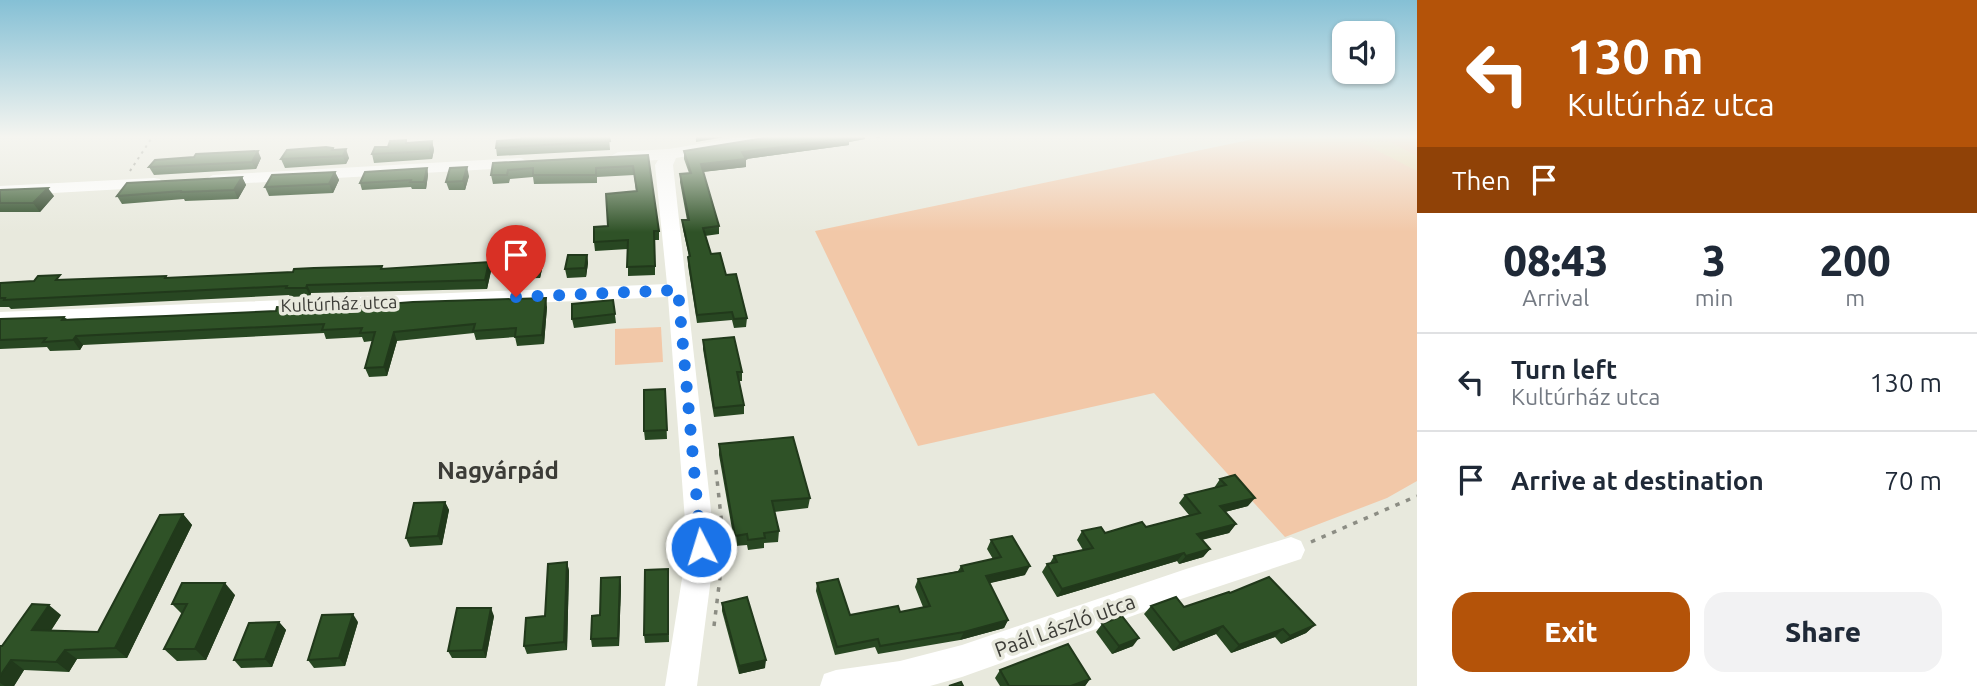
<!DOCTYPE html>
<html lang="en">
<head>
<meta charset="utf-8">
<style>
  :root { --surface:#fff; --page:#f2f2f3; --text:#1f2937; --muted:#747a83; --line:#e0e1e3; --accent:#b45309 }
  body { margin:0; font-family:Ubuntu,sans-serif; background:var(--page); color:var(--text); height:100vh; display:flex; flex-direction:column; font-size:26px; white-space:nowrap }
  * { box-sizing:border-box; margin:0 }
  p { font-size:23px; color:var(--muted) }
  .icon { flex:none; width:38px; height:38px; fill:none; stroke:currentColor; stroke-width:2; stroke-linecap:round; stroke-linejoin:round }
  .map { position:relative; flex:1; overflow:hidden }
  .panel { display:flex; flex-direction:column; background:var(--surface); width:560px }
  .panel>* { flex:none }
  .guide { background:#b45309; color:#fff; overflow:hidden }
  .fabs { position:absolute; left:1332px; top:21px; display:grid; gap:14px }
  .fabs a { display:grid; place-items:center; width:63px; height:63px; border-radius:14px; background:var(--surface); box-shadow:0 2px 5px #0004; font-size:35px }
  .pin { position:absolute; display:grid; place-items:center; width:60px; height:60px; color:#fff; margin:-72px -30px; border-radius:50% 50% 50% 0; rotate:-45deg; box-shadow:0 0 7px #0007 }
  .pin .icon { rotate:45deg }
  .me { position:absolute; width:77px; margin:-38px; rotate:355deg; stroke-linejoin:round; filter:drop-shadow(0 0 5px #0008) }
  .turn { display:flex; align-items:center; gap:24px; height:147px; padding:0 35px; font-size:32px }
  .turn .icon { width:91px; height:91px; stroke-width:2.5 }
  .turn b { display:block; font-size:49px; line-height:60px }
  .then { display:flex; align-items:center; height:66px; padding:0 35px; background:#0003; gap:14px; font-size:26px }
  .eta { display:flex; justify-content:space-evenly; align-items:center; height:119px; text-align:center }
  .eta b { font-size:42px; font-weight:800; line-height:49px }
  .action { display:flex; gap:14px; margin-top:auto; padding:14px 35px }
  .action a { flex:1; height:80px; border-radius:21px; background:var(--accent); color:#fff; font-size:28px; font-weight:800; line-height:80px; text-align:center }
  .action a+a { background:var(--page); color:var(--text) }
  ul { padding:0; list-style:none }
  li { display:flex; align-items:center; gap:21px; height:98px; padding:0 35px; border-top:2px solid var(--line) }
  li div { flex:1 }
  li b { display:block; font-size:26px }
  li em { font-style:normal }
  main { display:flex; flex:1; min-height:0 }
  .map>svg:first-child { display:block }
  .green { fill:#f2c8a8 }
  .lines { fill:none; stroke-linecap:round; stroke-linejoin:round }
  .path-far1 { stroke:#8c8d84; stroke-width:2; stroke-dasharray:2.5 4.5; stroke-linecap:butt }
  .path { stroke:#8c8d84; stroke-width:3.5; stroke-dasharray:4.5 7; stroke-linecap:butt }
  .minor { fill:#fff; fill-rule:evenodd }
  .major { fill:#e9d5a7; fill-rule:evenodd }
  .wall { fill:#284722 }
  .shaded-wall { fill:#21391b }
  .building { fill:#2f5227; stroke:#21391b; stroke-width:2 }
  .route { stroke:#1a73e8; stroke-width:12; stroke-dasharray:0 21.6 }
  .labels { text-anchor:middle; stroke-width:7; stroke-linejoin:round; paint-order:stroke }
  .street-label { font-size:18px; fill:#3c3c37; stroke:#e8e9dd }
  .near-street-label { font-size:21px; fill:#3c3c37; stroke:#e8e9dd }
  .district-label { font-size:24px; font-weight:bold; fill:#3c3c37; stroke:#e8e9dd }
</style>
</head>
<body>
<main>
<div class="map">
<svg width="1417" height="686" viewBox="0 0 1417 686">
  <rect width="100%" height="100%" fill="#e8e9dd"/>
  <!-- green -->
  <g class="green">
    <path d="M1268 136H1417V481L1387 498 1285 537 1154 393 918 446 815 231Z"/>
    <path d="M661 327 663 362 615 365V329Z"/>
  </g>
  <g class="lines">
    <!-- path-far1 -->
    <path class="path-far1" d="M130 171 153 136"/>
    <!-- path -->
    <g class="path">
      <path d="M716 470 722 526"/>
      <path d="M1311 542 1417 496"/>
      <path d="M714 626 723 553"/>
    </g>
    <!-- minor -->
    <g class="minor">
      <path d="M746 136H783L775 141 676 158 673 165 715 547 697 686H665L687 547 668 297 0 326V312L667 284 655 165 658 160 618 162 609 157 618 152 669 149Z"/>
      <path d="M521 158 530 163 527 167 213 185 204 180 213 175Z"/>
      <path d="M154 178 160 179 163 183 160 187 0 196V186Z"/>
      <path d="M1291 537 1301 541 1305 550 1301 559 1160 606 962 677 930 686H820L824 674 836 670 900 661 962 645 1186 569Z"/>
    </g>
    <!-- major -->
    <path class="major" d="M1354 136H1379L1417 156V171L1357 140Z"/>
  </g>
  <!-- wall -->
  <g class="wall">
    <path d="M609 136 610 150 497 156 496 148Z"/>
    <path d="M865 139 849 142V145L746 159V167L703 172 719 226V234L705 236 711 254 726 275 747 318 746 327 734 328 732 320 697 323 688 265V257H689L683 229 682 220H687L680 182V174L689 173 684 159V151Z"/>
    <path d="M406 140 407 143 432 141 434 150 432 159 374 163 372 154 388 147Z"/>
    <path d="M333 150 349 158 346 164 285 168 281 159Z"/>
    <path d="M648 155 659 231V240H655V275L628 276V249L595 251 594 242 636 191 634 175 597 177V183L534 184 533 177 510 179 509 183 493 184 491 175 493 163Z"/>
    <path d="M261 158 256 169 154 175 149 167Z"/>
    <path d="M427 168 428 175 426 189H412L411 187 362 190 360 183Z"/>
    <path d="M335 172 339 180 333 193 269 196 265 187Z"/>
    <path d="M469 176 465 190H449L446 182Z"/>
    <path d="M242 177 246 185 238 199 185 201 184 199 122 204 117 196Z"/>
    <path d="M0 190 54 196 40 212H0Z"/>
    <path d="M587 255 588 263 586 277 567 278 565 269Z"/>
    <path d="M541 256 543 265 540 278 507 279 505 271Z"/>
    <path d="M489 262 491 271 487 289 311 293 310 296 290 297 289 295 11 309 9 307H0V283L64 280 167 278 383 269Z"/>
    <path d="M613 300 616 323 574 328 572 319Z"/>
    <path d="M547 307 544 344 517 346 515 337 476 340 474 333 397 341 387 376 369 377 365 368 372 341 364 342 362 337 326 339 324 333 83 345 80 350 50 351 47 347 0 349V319L64 317 67 319 166 316 320 309Z"/>
    <path d="M703 340 742 372V381H739L744 405V414L714 417 703 349Z"/>
    <path d="M665 389 667 439 645 440 644 431Z"/>
    <path d="M719 444 810 498 808 508 774 512 779 531 778 542 764 543V548L748 550 747 545 735 546 719 455Z"/>
    <path d="M1220 479 1248 506 1225 512 1236 524 1229 533 1202 540 1210 549 1203 557 1179 564 1177 561 1057 597 1042 572 1047 564 1050 563 1054 556 1083 550 1077 540 1082 531 1105 533 1146 527 1189 515 1179 503 1185 495 1214 488Z"/>
    <path d="M445 502 449 510 442 545 410 547 406 538Z"/>
    <path d="M183 514 192 525 127 658 77 659 69 672 24 670 14 686H0V646H2L61 615 51 630 98 632Z"/>
    <path d="M991 540 1025 575 989 583 1008 620 1004 628 960 640 878 654 875 647 835 655 816 591 817 583 850 615 900 612 923 607 915 587 918 579 958 571 961 566 993 559 987 549Z"/>
    <path d="M567 562 569 571 567 650 527 654 524 646 545 616Z"/>
    <path d="M668 569 669 642 645 643 644 635Z"/>
    <path d="M621 585 619 646 592 647 591 639 600 615Z"/>
    <path d="M1230 593 1315 625 1306 633 1281 644 1275 637 1231 653 1216 634 1173 651 1144 614 1151 606 1184 607Z"/>
    <path d="M235 595 206 660 177 661 164 649 182 614 172 604Z"/>
    <path d="M722 603 765 668 739 674 722 611Z"/>
    <path d="M494 616 486 658H452L448 651Z"/>
    <path d="M279 622 286 630 272 667 241 668 234 660Z"/>
    <path d="M358 622 345 666 314 668 308 660Z"/>
    <path d="M1102 624 1133 646 1112 654 1096 632Z"/>
    <path d="M1000 670 1090 679 1085 686H1000L995 678Z"/>
  </g>
  <!-- shaded-wall -->
  <g class="shaded-wall">
    <path d="M696 136H731L696 142Z"/>
    <path d="M847 136H865V139L849 142V145L746 159V167L701 172V164L742 152Z"/>
    <path d="M876 136H891L876 138Z"/>
    <path d="M432 141 434 150 432 159 430 151Z"/>
    <path d="M346 149 349 158 346 164 343 156Z"/>
    <path d="M258 151 261 158 256 169 252 162Z"/>
    <path d="M467 167 469 176 465 190 463 181Z"/>
    <path d="M427 168 428 175 426 189 424 182Z"/>
    <path d="M335 172 339 180 333 193 329 184Z"/>
    <path d="M242 177 246 185 238 199 234 190Z"/>
    <path d="M48 188 54 196 40 212 33 203Z"/>
    <path d="M587 255 588 263 586 277 585 268Z"/>
    <path d="M541 256 543 265 540 278 539 270Z"/>
    <path d="M489 262 491 271 487 289 485 280Z"/>
    <path d="M307 285 311 293 310 296 306 288Z"/>
    <path d="M546 298 547 307 544 344 542 335Z"/>
    <path d="M394 332 397 341 387 376 384 367Z"/>
    <path d="M76 336 83 345 80 350 73 340Z"/>
    <path d="M1255 498 1248 506 1213 515 1220 506Z"/>
    <path d="M445 502 449 510 442 545 438 536Z"/>
    <path d="M183 514 192 525 127 658 115 648Z"/>
    <path d="M1236 524 1229 533 1191 542 1197 534Z"/>
    <path d="M1210 549 1203 557 1179 564 1186 556Z"/>
    <path d="M1184 553 1177 561 1057 597 1062 589Z"/>
    <path d="M567 562 569 571 567 650 564 642Z"/>
    <path d="M1030 566 1025 575 982 585 986 576Z"/>
    <path d="M620 577 621 585 619 646 618 638Z"/>
    <path d="M225 583 235 595 206 660 195 649Z"/>
    <path d="M49 605 61 615 45 640 32 630Z"/>
    <path d="M491 608 494 616 486 658 483 650Z"/>
    <path d="M353 614 358 622 345 666 339 658Z"/>
    <path d="M1008 620 1004 628 960 640 964 632Z"/>
    <path d="M279 622 286 630 272 667 265 659Z"/>
    <path d="M1315 625 1306 633 1281 644 1290 636Z"/>
    <path d="M1223 626 1216 634 1173 651 1180 643Z"/>
    <path d="M1283 629 1275 637 1231 653 1239 645Z"/>
    <path d="M1139 638 1133 646 1112 654 1119 646Z"/>
    <path d="M65 650 77 659 69 672 56 662Z"/>
    <path d="M11 660 24 670 14 686H5L0 683V676Z"/>
    <path d="M766 660 765 668 739 674V666Z"/>
    <path d="M1090 679 1085 686H1071Z"/>
  </g>
  <!-- building -->
  <g class="building">
    <path d="M609 136 610 141 496 148 497 141 521 139 522 137Z"/>
    <path d="M776 136H848L850 138 742 152 746 159 701 164 719 226 703 228 711 254 720 253 726 275 736 274 747 318 734 319 732 312 697 315 688 257 690 256 682 220H689L680 174 691 173 684 151Z"/>
    <path d="M406 140V143L432 141 430 151 372 154 375 147H388L390 141Z"/>
    <path d="M326 147 333 148 332 150 346 149 343 156 281 159 287 150Z"/>
    <path d="M258 151 252 162 149 167 155 160 194 157 196 154Z"/>
    <path d="M648 155 659 231H654L655 266 627 267 628 240 594 242V227L608 226 606 194 637 191 633 166 596 168V175H533V168L508 170 507 175H491L493 163Z"/>
    <path d="M467 167 463 181 446 182 450 168Z"/>
    <path d="M427 168 424 182H410L411 180 360 183 365 172Z"/>
    <path d="M335 172 329 184 265 187 272 175Z"/>
    <path d="M242 177 234 190 180 192 182 191 117 196 127 183Z"/>
    <path d="M48 188 33 203H0V190Z"/>
    <path d="M568 255H587L585 268 565 269Z"/>
    <path d="M541 256 539 270 505 271 508 257Z"/>
    <path d="M489 262 485 280 307 285 306 288H286L287 286 4 300 5 298H0V283L34 281 38 276 60 275 56 280 166 276 165 278 293 272 294 269 314 268 382 266 381 269Z"/>
    <path d="M546 298 542 335 515 337 516 328 473 331 475 324 394 332 384 367 365 368 375 332 360 333 362 328 322 330 324 324 76 336 73 340 43 342 46 338 0 340V319L64 317 62 320 166 316 276 311 277 307 320 309 413 302Z"/>
    <path d="M613 300 615 314 572 319V304Z"/>
    <path d="M734 337 742 372H737L744 405 714 408 703 340Z"/>
    <path d="M665 389 667 430 644 431V390Z"/>
    <path d="M793 437 810 498 772 501 779 531 764 533 765 538 748 540 747 534 735 536 719 444Z"/>
    <path d="M1235 475 1255 498 1220 506 1236 524 1197 534 1210 549 1186 556 1184 553 1062 589 1047 564 1057 562 1054 556 1093 548 1082 531 1101 527 1105 533 1142 522 1146 527 1200 513 1185 495 1226 485 1220 479Z"/>
    <path d="M445 502 438 536 406 538 414 503Z"/>
    <path d="M183 514 115 648 65 650 56 662 11 660 0 676V646H2L32 604 49 605 32 630 98 632 160 515Z"/>
    <path d="M1012 536 1030 566 986 576 1008 620 964 632 880 646 878 639 837 647 817 583 838 579 850 615 898 606 900 612 930 606 918 579 963 571 961 566 1001 557 991 540Z"/>
    <path d="M567 562 564 642 524 646 526 618 545 616 548 564Z"/>
    <path d="M668 569V634L644 635 645 570Z"/>
    <path d="M620 577 618 638 591 639 592 616 600 615 601 578Z"/>
    <path d="M1269 577 1315 625 1290 636 1283 629 1239 645 1223 626 1180 643 1151 606 1176 597 1184 607 1229 592 1230 593Z"/>
    <path d="M182 583H225L195 649H164L187 604H172Z"/>
    <path d="M747 597 766 660 739 666 722 603Z"/>
    <path d="M457 608H491L483 650 448 651Z"/>
    <path d="M353 614 339 658 308 660 322 615Z"/>
    <path d="M1122 616 1139 638 1119 646 1102 624Z"/>
    <path d="M279 622 265 659 234 660 249 623Z"/>
    <path d="M1068 644 1090 679 1071 686H1009L1000 670Z"/>
    <path d="M961 682 963 686H949Z"/>
  </g>
  <!-- sky -->
  <linearGradient id="sky" x2="0" y2="1"><stop stop-color="#85c0d5"/><stop offset="0.59" stop-color="#f5f5f0"/><stop offset="1" stop-color="#f5f5f0" stop-opacity="0"/></linearGradient>
  <rect width="1417" height="232" fill="url(#sky)"/>
  <g class="lines">
    <!-- route -->
    <path class="route" d="M516 297 678 290 701 547"/>
  </g>
  <g class="labels">
    <!-- street labels -->
    <g class="street-label">
      <text transform="translate(339 304) rotate(-2)" y="6">Kultúrház utca</text>
    </g>
    <!-- near-street labels -->
    <g class="near-street-label">
      <text transform="translate(1065 626) rotate(-20)" y="7">Paál László utca</text>
    </g>
    <!-- district labels -->
    <g class="district-label">
      <text x="498" y="479">Nagyárpád</text>
    </g>
  </g>
</svg>
<div class="fabs">
<a><svg class="icon" aria-label="sound" viewBox="0 0 24 24"><path d="M4 9h4l5-4v14l-5-4H4zM17 9q2 3 0 6"/></svg></a>
</div>
<div class="pin" style="left:516px;top:297px;background:#d93025"><svg class="icon" aria-label="arrive" viewBox="0 0 24 24"><path d="M6 21V4h12l-3 4 3 4H6"/></svg></div>
<svg class="me" style="left:701px;top:547px" viewBox="-20 -20 40 40"><circle r="17" fill="#1a73e8" stroke="#fff" stroke-width="3"/><path d="M0-11L8 9 0 5-8 9z" fill="#fff"/></svg>
</div>
<section class="panel">
<div class="guide">
<div class="turn"><svg class="icon" aria-label="left" viewBox="0 0 24 24"><path d="M17 20v-9H6M10 6l-5 5 5 5"/></svg><div><b>130 m</b>Kultúrház utca</div></div>
<div class="then">Then<svg class="icon" aria-label="arrive" viewBox="0 0 24 24"><path d="M6 21V4h12l-3 4 3 4H6"/></svg></div>
</div>
<div class="eta">
<div><b>08:43</b><p>Arrival</p></div>
<div><b>3</b><p>min</p></div>
<div><b>200</b><p>m</p></div>
</div>
<ul>
<li><svg class="icon" aria-label="left" viewBox="0 0 24 24"><path d="M17 20v-9H6M10 6l-5 5 5 5"/></svg><div><b>Turn left</b><p>Kultúrház utca</p></div><em>130 m</em></li>
<li><svg class="icon" aria-label="arrive" viewBox="0 0 24 24"><path d="M6 21V4h12l-3 4 3 4H6"/></svg><div><b>Arrive at destination</b></div><em>70 m</em></li>
</ul>
<div class="action"><a>Exit</a><a>Share</a></div>
</section>
</main>
</body>
</html>
